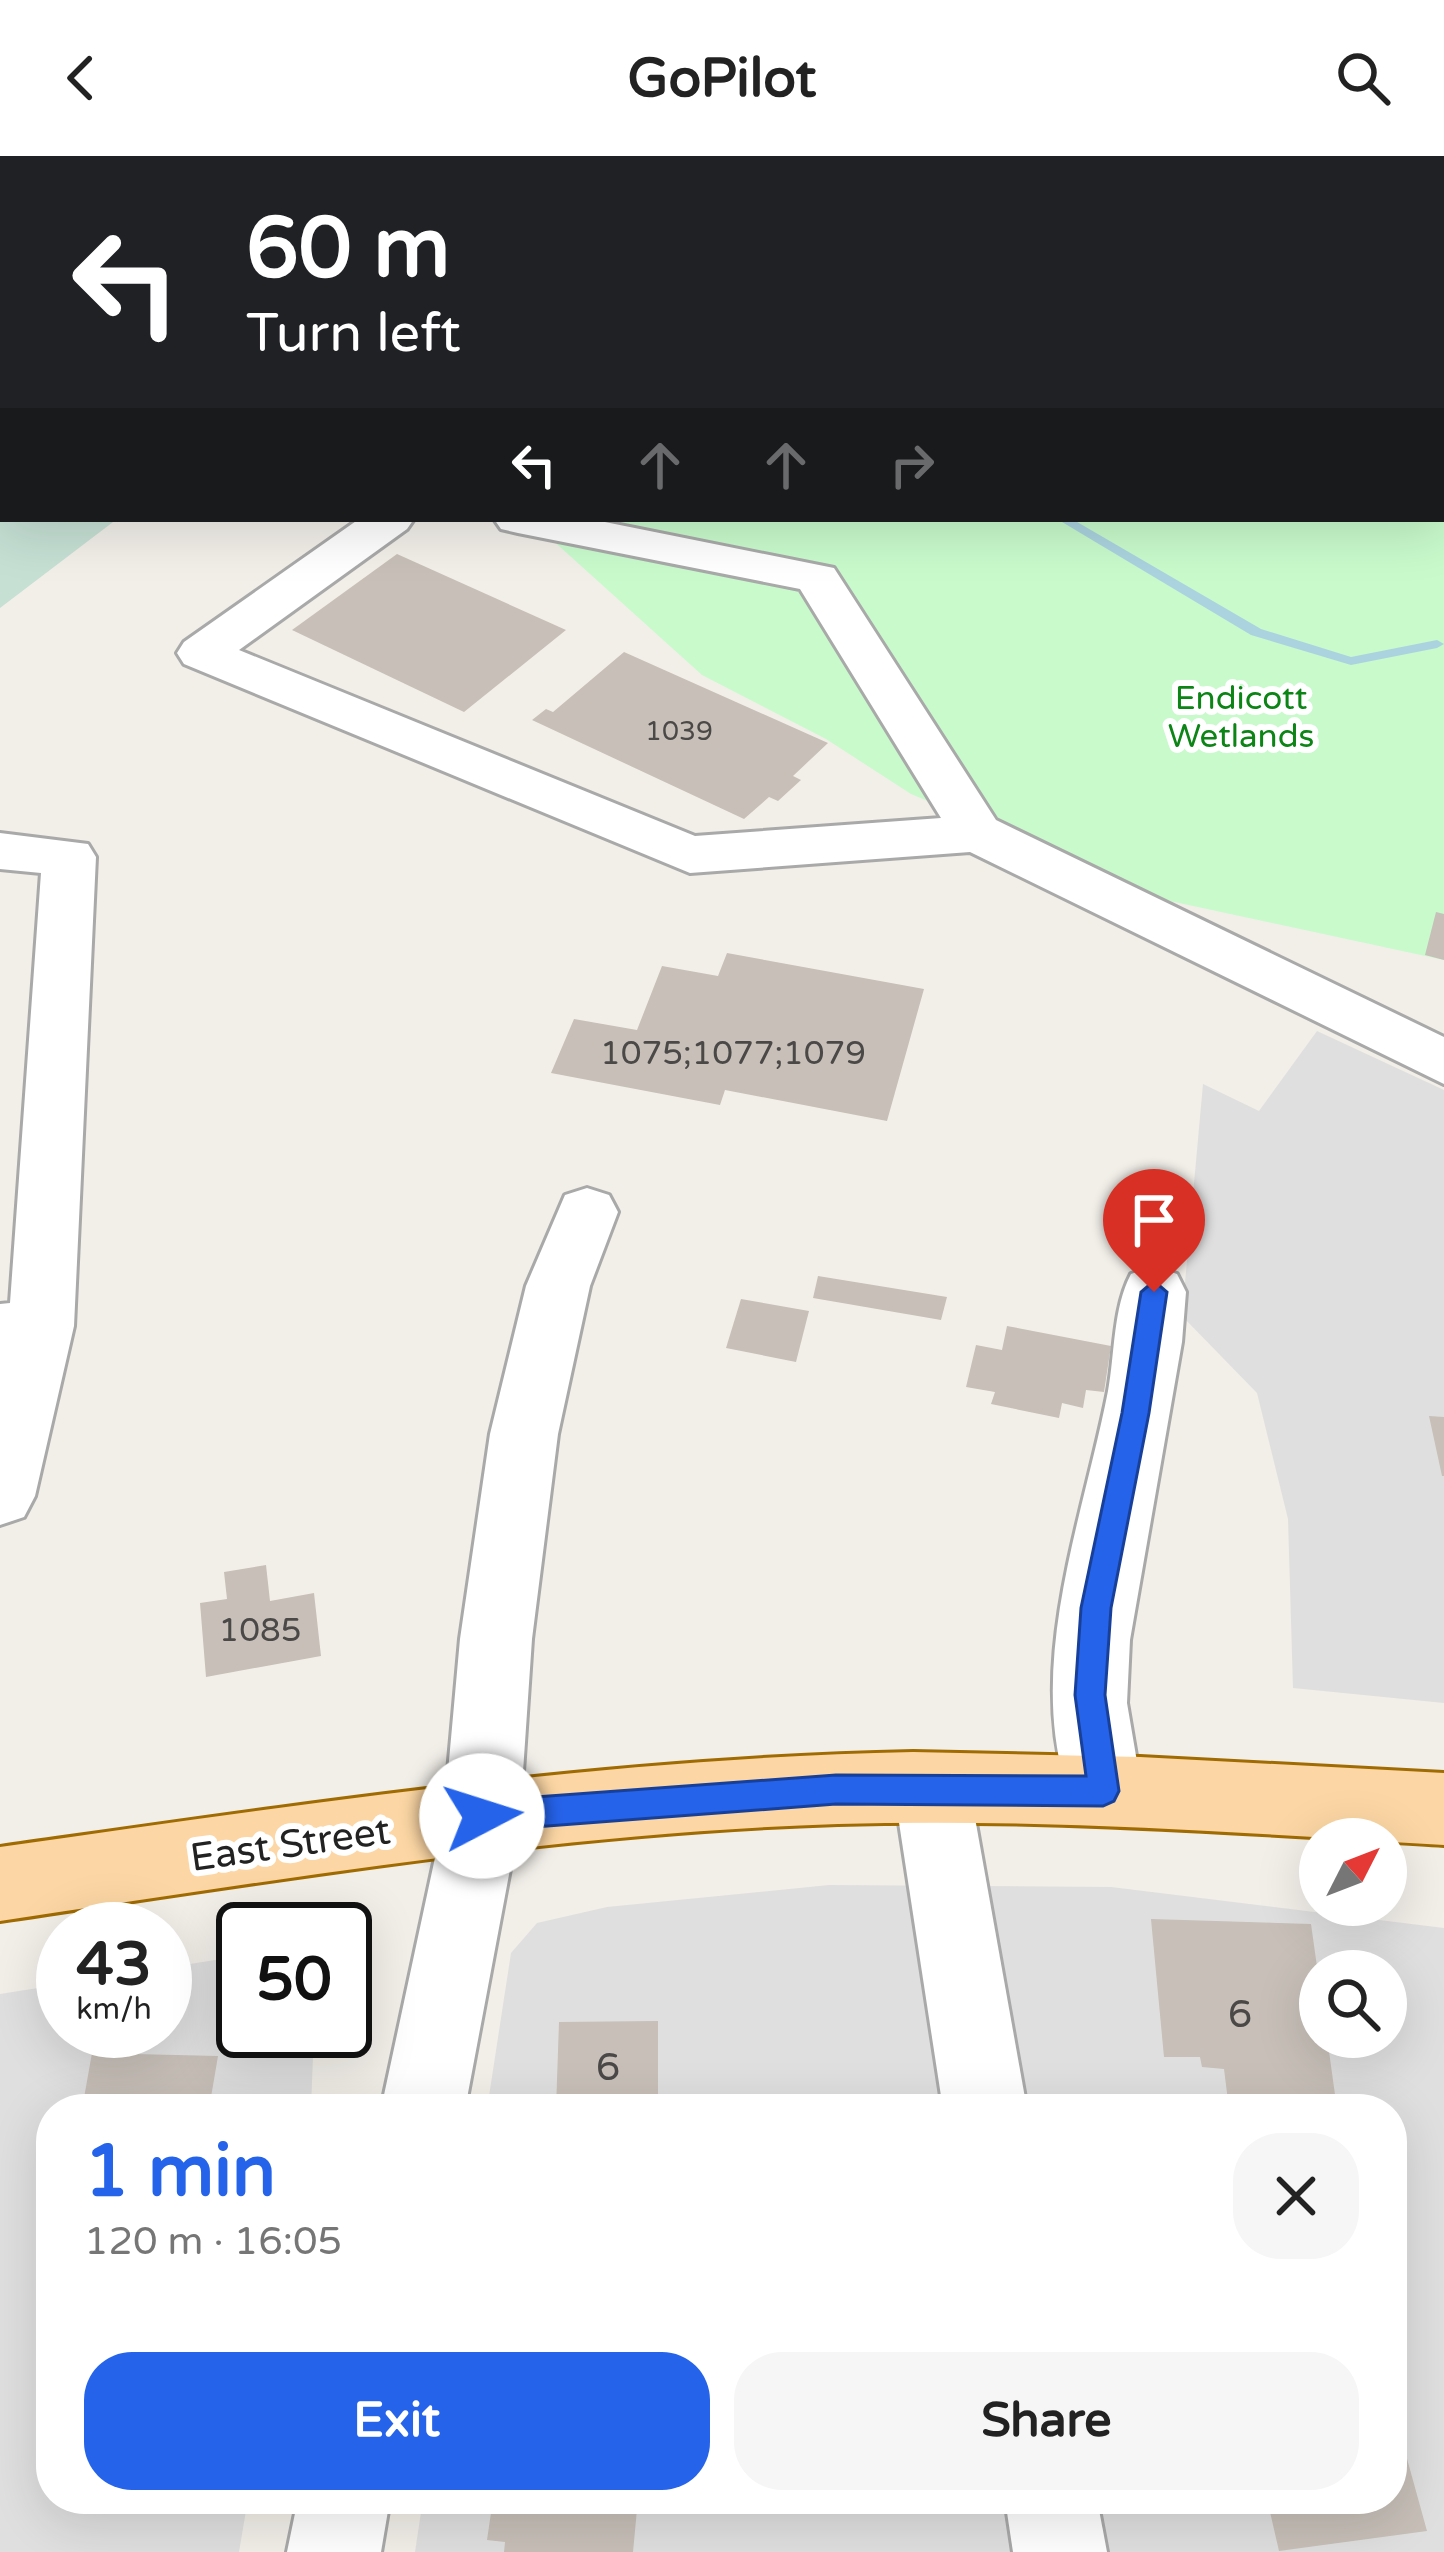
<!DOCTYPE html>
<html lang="en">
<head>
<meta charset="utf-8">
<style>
  :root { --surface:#fff; --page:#f6f6f6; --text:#222; --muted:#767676; --accent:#2563eb }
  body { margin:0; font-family:"Varela Round",sans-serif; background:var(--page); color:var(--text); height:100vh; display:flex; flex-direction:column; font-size:45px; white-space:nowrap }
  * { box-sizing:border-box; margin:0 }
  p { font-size:39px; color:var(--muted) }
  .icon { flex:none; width:66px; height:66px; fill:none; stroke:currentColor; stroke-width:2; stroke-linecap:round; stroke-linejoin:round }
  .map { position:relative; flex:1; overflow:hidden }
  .panel { position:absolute; left:36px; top:1938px; width:1371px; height:420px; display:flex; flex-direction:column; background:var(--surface); border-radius:48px; box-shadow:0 12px 48px #0002 }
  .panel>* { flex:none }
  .banner { position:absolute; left:0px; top:0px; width:1446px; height:366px; box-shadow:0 12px 48px #0002; background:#202124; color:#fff; overflow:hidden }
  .needle { width:78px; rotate:48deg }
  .controls { position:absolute; left:1299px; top:1662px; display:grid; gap:24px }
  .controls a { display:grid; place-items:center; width:108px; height:108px; border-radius:50%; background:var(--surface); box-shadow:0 12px 48px #0002; font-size:60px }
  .speed { position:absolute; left:36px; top:1746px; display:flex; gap:24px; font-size:60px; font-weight:700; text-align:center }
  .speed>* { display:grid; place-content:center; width:156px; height:156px; border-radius:50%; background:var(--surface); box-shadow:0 12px 48px #0002; line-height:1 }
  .speed small { font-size:30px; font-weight:400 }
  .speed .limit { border:6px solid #111; border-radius:18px; background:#fff; color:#111 }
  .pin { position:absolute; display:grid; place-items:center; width:102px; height:102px; color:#fff; margin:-123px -51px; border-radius:50% 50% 50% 0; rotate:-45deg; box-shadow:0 0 12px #0007 }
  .pin .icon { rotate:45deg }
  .me { position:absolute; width:132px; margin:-66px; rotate:85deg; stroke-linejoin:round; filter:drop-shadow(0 0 9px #0008) }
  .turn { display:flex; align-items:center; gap:42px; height:252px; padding:0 48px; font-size:54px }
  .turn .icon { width:156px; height:156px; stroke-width:2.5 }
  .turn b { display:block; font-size:84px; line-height:102px }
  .lanes { display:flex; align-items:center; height:114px; padding:0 48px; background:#0003; justify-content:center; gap:60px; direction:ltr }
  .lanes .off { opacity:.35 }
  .round { display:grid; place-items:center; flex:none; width:126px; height:126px; border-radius:48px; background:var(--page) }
  .overview { display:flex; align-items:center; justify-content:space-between; height:204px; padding:0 48px }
  h1 { font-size:72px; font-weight:700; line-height:90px; color:var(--accent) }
  .button { display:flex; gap:24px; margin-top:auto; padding:24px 48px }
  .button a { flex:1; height:138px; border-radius:48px; background:var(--accent); color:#fff; font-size:48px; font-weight:700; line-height:138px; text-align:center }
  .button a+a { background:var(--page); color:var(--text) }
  header { display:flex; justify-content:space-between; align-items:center; height:156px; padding:0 48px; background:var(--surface); font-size:54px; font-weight:700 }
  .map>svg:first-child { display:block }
  .residential { fill:#e0dfdf; fill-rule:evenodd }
  .wetland { fill:#c6e0d4 }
  .park { fill:#c8facc }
  .water { fill:#aad3df }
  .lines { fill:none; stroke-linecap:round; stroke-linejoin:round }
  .stream { fill:#aad3df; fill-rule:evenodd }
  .building { fill:#c7bfb8 }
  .minor-casing { stroke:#a9a9a9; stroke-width:6 }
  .major-casing { stroke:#a06b00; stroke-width:6 }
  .minor { fill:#fff; fill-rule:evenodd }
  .major { fill:#fcd6a4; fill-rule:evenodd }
  .route { fill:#2563eb; stroke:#184099; stroke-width:3 }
  .labels { text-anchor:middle; stroke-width:12; stroke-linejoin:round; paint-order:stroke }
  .far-number-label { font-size:27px; fill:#4b4948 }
  .far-park-label { font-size:33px; fill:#0c8416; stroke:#fff }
  .number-label { font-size:33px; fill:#4b4948 }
  .street-label { font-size:39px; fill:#222; stroke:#fff }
  .near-number-label { font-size:39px; fill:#4b4948 }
</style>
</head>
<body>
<header><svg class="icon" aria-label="back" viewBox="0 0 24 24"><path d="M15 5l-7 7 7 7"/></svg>GoPilot<svg class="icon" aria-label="search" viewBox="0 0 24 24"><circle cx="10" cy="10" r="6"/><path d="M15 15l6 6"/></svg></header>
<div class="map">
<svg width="1444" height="2396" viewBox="0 0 1444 2396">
  <rect width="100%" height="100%" fill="#f2efe9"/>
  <!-- residential -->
  <g class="residential">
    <path d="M1317 875 1444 934V1547L1293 1532 1288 1363 1257 1237 1182 1160 1203 928 1259 955Z"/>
    <path d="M829 1729 1111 1731 1444 1772V2396H415L423 2343H1392V1953H487L511 1797 537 1767 607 1751ZM1320 1815H1386V1881H1320Z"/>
    <path d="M215 1804 243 1809V1875H314L311 1953H51V2343H248L239 2396H0V1838L63 1828V1875H165V1812Z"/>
  </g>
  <!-- wetland -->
  <path class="wetland" d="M0 218 3 363H117L0 452Z"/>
  <!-- park -->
  <path class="park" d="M0 0H1444V804L1170 745 911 638 826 583 702 519 529 363H1443V3H3L0 291Z"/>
  <!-- water -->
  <path class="water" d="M0 0H366L368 3H3V218Z"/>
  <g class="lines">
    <!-- stream -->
    <path class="stream" d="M1057 363H1072L1261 473 1351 501 1437 484 1444 488 1437 492 1351 509 1251 479Z"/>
  </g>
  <!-- building -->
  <g class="building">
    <path d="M397 398 566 474 464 556 292 474Z"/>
    <path d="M624 496 828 587 793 620 801 624 778 645 769 641 744 663 532 564 546 553 553 556Z"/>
    <path d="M1436 756 1444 758V804L1425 799Z"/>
    <path d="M727 797 924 833 887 965 725 934 720 949 551 917 574 863 637 874 662 810 718 820Z"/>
    <path d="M818 1120 947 1141 941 1164 813 1142Z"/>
    <path d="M741 1143 809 1155 796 1206 726 1192Z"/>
    <path d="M1007 1170 1111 1190 1104 1236 1086 1234 1083 1252 1062 1247 1059 1262 991 1248 995 1236 966 1231 976 1189 1002 1194Z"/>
    <path d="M1429 1260 1444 1261V1320H1442Z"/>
    <path d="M266 1409 270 1445 314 1437 321 1500 206 1521 200 1447 227 1443 224 1416Z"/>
    <path d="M1151 1763 1311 1768 1320 1832V1881H1327L1337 1953H1229L1224 1913 1202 1911 1200 1901H1164Z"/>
    <path d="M658 1865V1953H556L559 1866Z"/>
    <path d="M92 1897 218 1900 209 1953H82Z"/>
    <path d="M1393 2252 1427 2375 1279 2395 1267 2343H1392Z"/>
    <path d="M493 2343H638L633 2396H504L505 2386 487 2384Z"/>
  </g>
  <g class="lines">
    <!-- minor casing -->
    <g class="minor-casing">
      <g id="minor">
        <path d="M359 363H414L407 373 239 494 695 680 941 662 800 433 518 377 501 373 494 363H590L834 412 996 664 1444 881V928L970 696 690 717 184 508 177 497 184 486Z"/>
        <path d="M0 677 88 688 96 701 74 1170 35 1340 24 1361 0 1369V1148L10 1147 41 717 0 713Z"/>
        <path d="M587 1032 609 1039 618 1056 590 1130 558 1278 532 1483 520 1660 465 1953H381L444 1660 460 1483 490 1278 526 1130 565 1039Z"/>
        <path d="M1154 1110 1177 1118 1186 1136 1182 1186 1130 1484 1127 1547 1142 1635 1131 1660 1104 1670 1077 1660C1018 1526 1082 1369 1108 1235 1115 1197 1113 1152 1131 1118Z"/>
        <path d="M932 1599 959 1609 970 1634 1027 1953H943L894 1634 905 1609Z"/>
        <path d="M298 2343H390L381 2396H287Z"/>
        <path d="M1005 2343H1097L1107 2396H1013Z"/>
      </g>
    </g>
    <!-- major casing -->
    <g class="major-casing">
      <path id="major" d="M913 1596 1140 1601 1444 1617V1689C1246 1677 1040 1662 838 1668 557 1677 278 1724 0 1765V1691C304 1648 606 1602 913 1596Z"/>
    </g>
    <!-- minor -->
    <use href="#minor" class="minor"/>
    <!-- major -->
    <use href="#major" class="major"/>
  </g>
  <!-- route -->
  <path class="route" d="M1154 1125 1167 1136 1149 1257 1111 1452 1105 1539 1119 1635 1114 1645 1103 1650 836 1648 482 1675 470 1671 466 1660 470 1650 482 1645 836 1619 1086 1620 1075 1539 1081 1452 1122 1257 1141 1136Z"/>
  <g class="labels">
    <!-- far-number labels -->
    <g class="far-number-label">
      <text x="679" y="584">1039</text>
    </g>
    <!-- far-park labels -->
    <g class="far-park-label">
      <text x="1241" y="553">Endicott<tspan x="1241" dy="38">Wetlands</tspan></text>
    </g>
    <!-- number labels -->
    <g class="number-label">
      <text x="733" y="908">1075;1077;1079</text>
      <text x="260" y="1485">1085</text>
    </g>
    <!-- street labels -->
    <g class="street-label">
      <text transform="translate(290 1687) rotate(-8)" y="14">East Street</text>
    </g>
    <!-- near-number labels -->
    <g class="near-number-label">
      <text x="1240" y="1871">6</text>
      <text x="608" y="1924">6</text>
    </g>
  </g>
</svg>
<div class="controls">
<a><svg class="needle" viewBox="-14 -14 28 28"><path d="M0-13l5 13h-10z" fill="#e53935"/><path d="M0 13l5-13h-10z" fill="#767676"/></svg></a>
<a><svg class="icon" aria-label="search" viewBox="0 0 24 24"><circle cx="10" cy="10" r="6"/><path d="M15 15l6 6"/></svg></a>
</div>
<div class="speed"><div>43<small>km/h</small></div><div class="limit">50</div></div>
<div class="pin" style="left:1154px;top:1136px;background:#d93025"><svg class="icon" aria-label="arrive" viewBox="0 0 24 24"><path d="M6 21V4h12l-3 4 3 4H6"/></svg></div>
<svg class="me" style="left:482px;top:1660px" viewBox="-20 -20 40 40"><circle r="19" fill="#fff"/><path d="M0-13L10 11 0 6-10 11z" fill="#2563eb"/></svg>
<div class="banner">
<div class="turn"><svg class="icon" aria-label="left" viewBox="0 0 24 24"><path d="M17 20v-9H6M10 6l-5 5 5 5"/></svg><div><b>60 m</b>Turn left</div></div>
<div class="lanes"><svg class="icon" aria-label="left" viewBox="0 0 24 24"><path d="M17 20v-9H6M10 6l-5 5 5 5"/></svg><svg class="icon off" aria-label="ahead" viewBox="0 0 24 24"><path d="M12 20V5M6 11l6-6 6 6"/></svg><svg class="icon off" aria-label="ahead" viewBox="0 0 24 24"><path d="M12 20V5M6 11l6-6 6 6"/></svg><svg class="icon off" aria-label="right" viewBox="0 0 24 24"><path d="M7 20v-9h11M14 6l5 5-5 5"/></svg></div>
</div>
<section class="panel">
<div class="overview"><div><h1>1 min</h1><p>120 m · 16:05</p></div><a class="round"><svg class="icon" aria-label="close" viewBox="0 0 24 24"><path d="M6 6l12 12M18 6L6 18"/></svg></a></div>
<div class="button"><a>Exit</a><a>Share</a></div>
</section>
</div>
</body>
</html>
